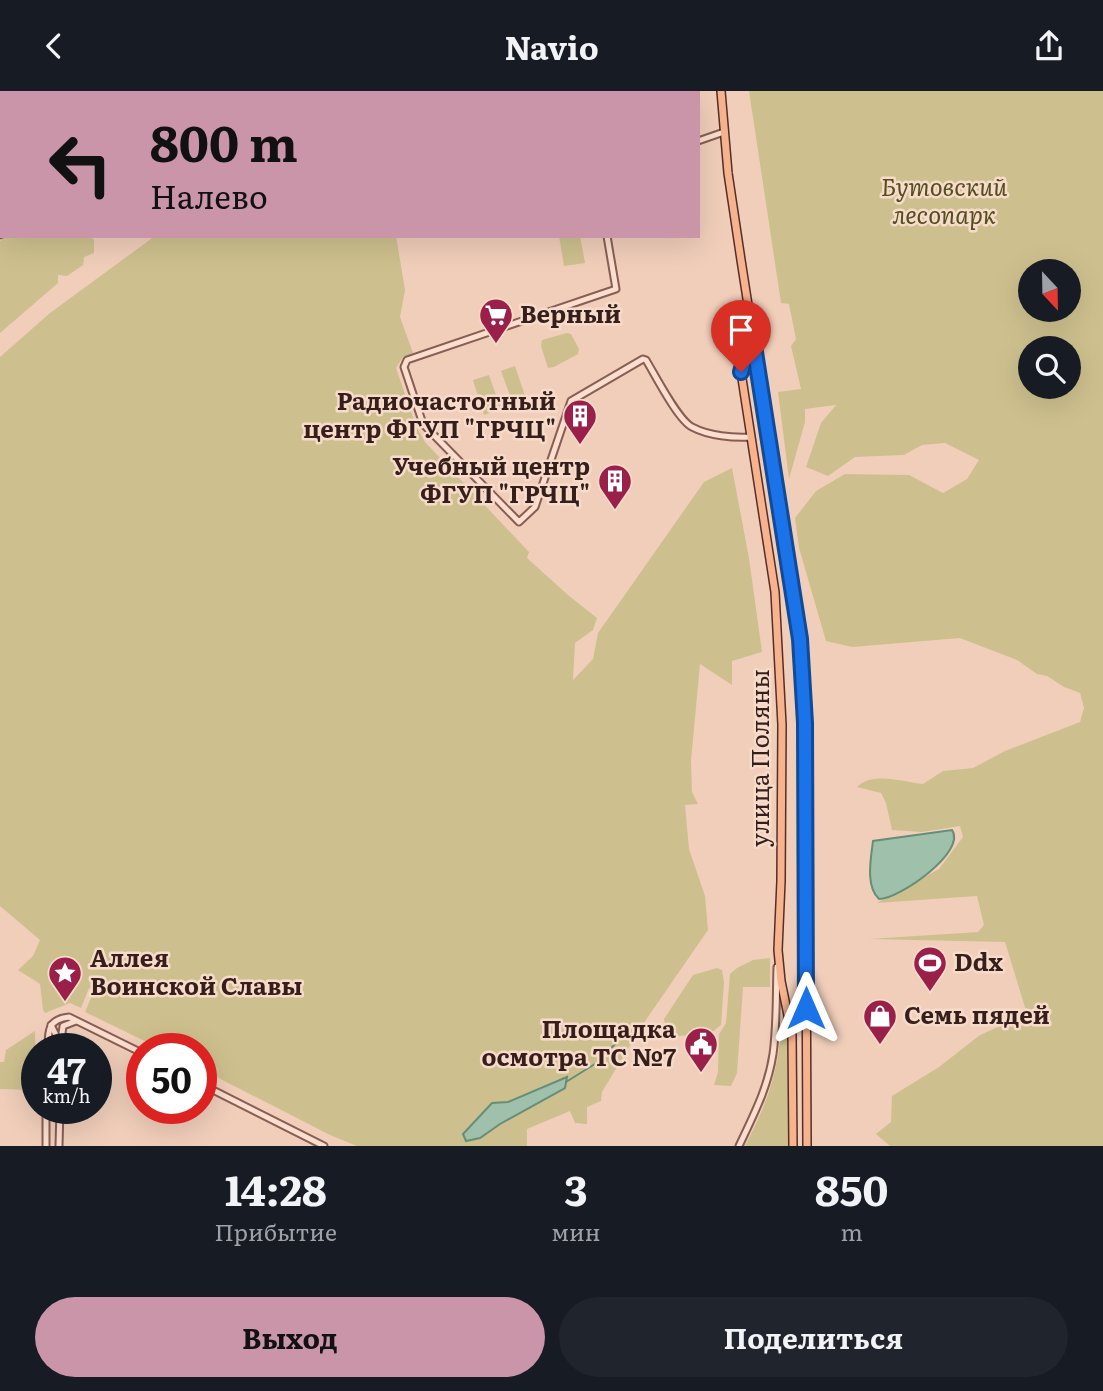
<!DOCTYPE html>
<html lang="ru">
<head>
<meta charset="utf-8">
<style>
  :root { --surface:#171b24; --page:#20242c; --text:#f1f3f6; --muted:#9ea1a6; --accent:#ca94a9 }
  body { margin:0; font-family:Literata,serif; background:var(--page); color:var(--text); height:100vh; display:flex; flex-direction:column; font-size:26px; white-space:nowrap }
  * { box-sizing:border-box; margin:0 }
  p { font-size:23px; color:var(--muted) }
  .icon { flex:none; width:38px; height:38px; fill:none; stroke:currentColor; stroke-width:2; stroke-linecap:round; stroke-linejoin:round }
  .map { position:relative; height:1055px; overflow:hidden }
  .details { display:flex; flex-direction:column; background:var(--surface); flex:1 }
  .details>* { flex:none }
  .guide { position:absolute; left:0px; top:0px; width:700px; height:147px; box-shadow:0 7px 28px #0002; background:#ca94a9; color:#111; overflow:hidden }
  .needle { width:46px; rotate:158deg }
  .controls { position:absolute; left:1018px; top:168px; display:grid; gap:14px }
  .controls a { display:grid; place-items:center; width:63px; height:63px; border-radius:50%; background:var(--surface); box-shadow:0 7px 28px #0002; font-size:35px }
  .speed { position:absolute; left:21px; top:942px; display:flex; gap:14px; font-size:35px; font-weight:700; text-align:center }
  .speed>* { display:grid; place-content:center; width:91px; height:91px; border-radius:50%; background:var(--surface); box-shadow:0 7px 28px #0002; line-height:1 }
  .speed small { font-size:18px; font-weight:400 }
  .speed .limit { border:10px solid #d22; background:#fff; color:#111 }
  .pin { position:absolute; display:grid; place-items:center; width:60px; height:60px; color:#fff; margin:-72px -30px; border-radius:50% 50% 50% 0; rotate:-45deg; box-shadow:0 0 7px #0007 }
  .pin .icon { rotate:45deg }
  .me { position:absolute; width:77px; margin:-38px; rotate:0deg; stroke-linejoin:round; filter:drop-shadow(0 0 5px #0008) }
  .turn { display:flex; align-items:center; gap:24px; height:147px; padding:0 35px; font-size:32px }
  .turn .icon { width:91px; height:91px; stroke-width:2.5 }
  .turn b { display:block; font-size:49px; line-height:60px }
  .eta { display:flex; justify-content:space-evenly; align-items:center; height:119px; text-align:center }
  .eta b { font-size:42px; font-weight:700; line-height:49px }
  .action { display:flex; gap:14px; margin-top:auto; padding:14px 35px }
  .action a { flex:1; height:80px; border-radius:42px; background:var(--accent); color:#111; font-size:28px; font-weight:700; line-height:80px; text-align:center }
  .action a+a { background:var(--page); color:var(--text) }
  header { display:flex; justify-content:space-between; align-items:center; height:91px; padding:0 35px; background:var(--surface); font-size:32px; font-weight:700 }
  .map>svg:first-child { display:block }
  .green { fill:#cec08e; fill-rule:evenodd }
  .water { fill:#9fc0ab; stroke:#668e77; stroke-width:2 }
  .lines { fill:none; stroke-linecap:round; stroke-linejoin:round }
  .stream { stroke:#668e77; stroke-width:2 }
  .minor-casing { stroke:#885e54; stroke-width:9 }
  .major-casing { stroke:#542e29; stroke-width:10 }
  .minor { stroke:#fbdecd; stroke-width:5 }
  .major { stroke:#f7b38e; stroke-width:7 }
  .route-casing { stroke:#114b97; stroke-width:18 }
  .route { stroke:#1a73e8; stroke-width:12 }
  .labels { text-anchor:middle; stroke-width:5; stroke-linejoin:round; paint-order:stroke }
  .park-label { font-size:24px; font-style:italic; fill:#534f1f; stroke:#f7dbca }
  .poi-label { font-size:24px; font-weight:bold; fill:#361e1a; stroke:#f7dbca; text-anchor:start }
  .street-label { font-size:24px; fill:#361e1a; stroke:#f7dbca }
</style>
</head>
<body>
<header><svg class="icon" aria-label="back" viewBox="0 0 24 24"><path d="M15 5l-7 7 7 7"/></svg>Navio<svg class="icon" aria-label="share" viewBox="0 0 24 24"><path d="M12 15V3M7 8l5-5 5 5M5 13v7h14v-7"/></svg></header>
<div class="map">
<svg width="1103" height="1055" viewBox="0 0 1103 1055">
  <rect width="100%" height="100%" fill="#f0ceba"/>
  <!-- green -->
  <g class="green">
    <path d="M749 0H1103V1055H890L876 1043 891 1031 892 1005 939 976 980 944 1027 923 1005 851 869 848 978 841 984 834 977 805 877 812 939 778 963 746 960 735 922 741 892 739 886 712 881 702 857 696C872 680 904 691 923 693L943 680 973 677 1005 660 1080 631 1084 617 1080 602 1064 596 1047 585 1037 583 1017 569 960 547 852 556 826 550 799 457 795 427 816 400 845 383 909 384 943 402 967 388 979 369 945 352 922 354 904 364 855 366 828 385 806 376 821 332 836 314 805 318V331L789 388 778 301 801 298 791 255 796 248 789 213 781 212 778 192ZM1031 180H1069V219H1031ZM1031 257H1069V296H1031Z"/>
    <path d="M7 145H89L94 149V162L84 166 83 174 67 185 58 184V192L0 242V150Z"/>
    <path d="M155 145H396L405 199 400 226 413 262 403 266 396 277 416 335 425 351 529 461 527 467 568 504 597 527 593 539 575 552 573 589 593 568 598 542 704 391 732 377 749 467 762 561 732 570V594L700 573 691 670 692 701 698 713 685 714 689 758 705 805 708 839 641 936 602 1001 601 1010 587 1016V1033L575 1032 570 1020 527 1038V1055H357L330 1044 201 978V957H165L162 954 159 957 85 921 94 900 89 897 81 917 70 912 45 922 43 919 40 893 18 879 33 865 40 849 0 815V266L50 222Z"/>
    <path d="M559 145H580L585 172 564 175Z"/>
    <path d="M567 242 571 243 579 258 578 263 554 276 548 277 541 255 542 249Z"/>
    <path d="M515 275 526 308 513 313 501 280Z"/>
    <path d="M489 284 501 318 484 324 473 289Z"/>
    <path d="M770 867V896H743L737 982 731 995 714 994 718 981 719 943 726 932 730 883 737 877 753 869Z"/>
    <path d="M717 877 722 879 724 891 721 934 711 942 668 946 664 928 693 884Z"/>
    <path d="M783 918 789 939 790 1055H745C772 1003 779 976 783 918Z"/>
    <path d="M35 940 36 993 28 999 0 998V971H4L6 959Z"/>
  </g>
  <!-- water -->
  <g class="water">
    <path d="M952 739C967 761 899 808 879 808 865 795 871 767 873 750Z"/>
    <path d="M567 986 565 997 500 1033 480 1047 466 1050 463 1043 492 1012 508 1011Z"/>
  </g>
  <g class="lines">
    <!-- stream -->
    <path class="stream" d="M566 991 598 971 617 951"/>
    <!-- minor casing -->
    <g class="minor-casing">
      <g id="minor">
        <path d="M95 0 102 2"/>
        <path d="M222 2 225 0"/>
        <path d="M698 50 724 41"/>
        <path d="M0 112 2 111"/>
        <path d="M0 144 2 143"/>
        <path d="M607 145 616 198 407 269 404 276 423 333 519 431 535 416 571 310 643 268 646 269C655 284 678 329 692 336 709 345 733 347 751 346"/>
        <path d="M51 934 59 950"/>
        <path d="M48 957C48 940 48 928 69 926L142 962"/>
        <path d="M60 957 63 935 76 930"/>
        <path d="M201 993 324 1055"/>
        <path d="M46 1055V1017"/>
        <path d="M59 1055 60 1017"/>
        <path d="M739 1055C753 1025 768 997 773 963 777 935 776 905 777 876"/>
      </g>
    </g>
    <!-- major casing -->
    <g class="major-casing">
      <g id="major">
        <path d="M721 0 728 82 741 169 800 548 805 632 807 1055"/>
        <path d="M751 246 741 281 775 501 782 634 781 790 778 859 781 890 792 944 793 1055"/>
      </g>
    </g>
    <!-- minor -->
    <use href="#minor" class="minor"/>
    <!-- major -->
    <use href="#major" class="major"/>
  </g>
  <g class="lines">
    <!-- route casing -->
    <g class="route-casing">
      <path id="route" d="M741 281 752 242 800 548 805 632 806 917"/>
    </g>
    <!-- route -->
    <use href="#route" class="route"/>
  </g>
  <!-- icons -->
  <defs>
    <g id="supermarket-pin" transform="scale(1.75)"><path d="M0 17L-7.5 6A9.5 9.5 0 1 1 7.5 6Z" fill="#9a204a" stroke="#f7dbca"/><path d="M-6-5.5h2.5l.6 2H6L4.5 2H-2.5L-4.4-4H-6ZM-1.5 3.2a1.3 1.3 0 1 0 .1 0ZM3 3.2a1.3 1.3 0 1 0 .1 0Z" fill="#fff"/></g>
    <g id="building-pin" transform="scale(1.75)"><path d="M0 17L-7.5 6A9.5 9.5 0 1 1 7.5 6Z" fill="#9a204a" stroke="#f7dbca"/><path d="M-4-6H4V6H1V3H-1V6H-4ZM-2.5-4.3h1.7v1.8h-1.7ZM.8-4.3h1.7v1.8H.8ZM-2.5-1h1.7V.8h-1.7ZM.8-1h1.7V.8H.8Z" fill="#fff"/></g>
    <g id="stadium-pin" transform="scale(1.75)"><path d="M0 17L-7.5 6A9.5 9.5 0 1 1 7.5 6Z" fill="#9a204a" stroke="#f7dbca"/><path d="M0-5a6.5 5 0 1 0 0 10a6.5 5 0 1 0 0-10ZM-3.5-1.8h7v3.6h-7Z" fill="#fff"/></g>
    <g id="sight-pin" transform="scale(1.75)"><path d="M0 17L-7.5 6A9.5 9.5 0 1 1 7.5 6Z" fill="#9a204a" stroke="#f7dbca"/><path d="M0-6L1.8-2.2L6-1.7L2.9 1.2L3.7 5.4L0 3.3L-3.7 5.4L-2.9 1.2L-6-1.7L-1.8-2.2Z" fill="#fff"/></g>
    <g id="shop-pin" transform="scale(1.75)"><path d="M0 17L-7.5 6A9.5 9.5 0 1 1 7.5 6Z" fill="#9a204a" stroke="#f7dbca"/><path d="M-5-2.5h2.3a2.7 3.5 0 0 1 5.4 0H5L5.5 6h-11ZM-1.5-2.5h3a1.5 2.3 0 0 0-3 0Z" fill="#fff"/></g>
    <g id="civic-pin" transform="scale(1.75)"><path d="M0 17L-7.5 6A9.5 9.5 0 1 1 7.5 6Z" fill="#9a204a" stroke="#f7dbca"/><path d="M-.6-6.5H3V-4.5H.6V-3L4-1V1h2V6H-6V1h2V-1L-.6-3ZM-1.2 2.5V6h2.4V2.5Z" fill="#fff"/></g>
  </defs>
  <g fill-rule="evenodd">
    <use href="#supermarket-pin" x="496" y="224"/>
    <use href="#building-pin" x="580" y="325"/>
    <use href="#building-pin" x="615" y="390"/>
    <use href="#stadium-pin" x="930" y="872"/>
    <use href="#sight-pin" x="65" y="882"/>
    <use href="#shop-pin" x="880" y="925"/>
    <use href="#civic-pin" x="701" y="953"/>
  </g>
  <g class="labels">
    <!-- park labels -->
    <g class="park-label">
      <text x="944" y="105">Бутовский<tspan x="944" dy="28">лесопарк</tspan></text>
    </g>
    <!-- poi labels -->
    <g class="poi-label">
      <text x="520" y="232">Верный</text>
      <text x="556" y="319" text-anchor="end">Радиочастотный<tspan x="556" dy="28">центр ФГУП "ГРЧЦ"</tspan></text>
      <text x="590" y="384" text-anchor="end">Учебный центр<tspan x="590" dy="28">ФГУП "ГРЧЦ"</tspan></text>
      <text x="90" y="876">Аллея<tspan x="90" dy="28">Воинской Славы</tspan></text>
      <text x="954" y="880">Ddx</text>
      <text x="904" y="933">Семь пядей</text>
      <text x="676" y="947" text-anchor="end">Площадка<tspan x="676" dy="28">осмотра ТС №7</tspan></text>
    </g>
    <!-- street labels -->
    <g class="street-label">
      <text transform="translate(761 667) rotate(-90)" y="8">улица Поляны</text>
    </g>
  </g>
</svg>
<div class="controls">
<a><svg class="needle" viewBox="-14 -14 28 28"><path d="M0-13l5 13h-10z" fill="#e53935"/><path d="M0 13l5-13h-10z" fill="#9ea1a6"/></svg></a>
<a><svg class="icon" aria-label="search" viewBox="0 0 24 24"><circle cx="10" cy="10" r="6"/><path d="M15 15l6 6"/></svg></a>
</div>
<div class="speed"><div>47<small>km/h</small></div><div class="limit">50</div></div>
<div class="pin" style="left:741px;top:281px;background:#d93025"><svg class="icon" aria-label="arrive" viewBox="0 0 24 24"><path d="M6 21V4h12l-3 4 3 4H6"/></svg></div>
<svg class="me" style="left:806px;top:917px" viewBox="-20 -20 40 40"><path d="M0-17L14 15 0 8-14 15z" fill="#1a73e8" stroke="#fff" stroke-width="4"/></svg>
<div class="guide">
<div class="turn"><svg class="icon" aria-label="left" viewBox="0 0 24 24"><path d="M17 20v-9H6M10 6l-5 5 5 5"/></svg><div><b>800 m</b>Налево</div></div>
</div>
</div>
<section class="details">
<div class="eta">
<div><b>14:28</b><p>Прибытие</p></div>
<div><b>3</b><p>мин</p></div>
<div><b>850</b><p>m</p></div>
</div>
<div class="action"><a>Выход</a><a>Поделиться</a></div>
</section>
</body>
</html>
